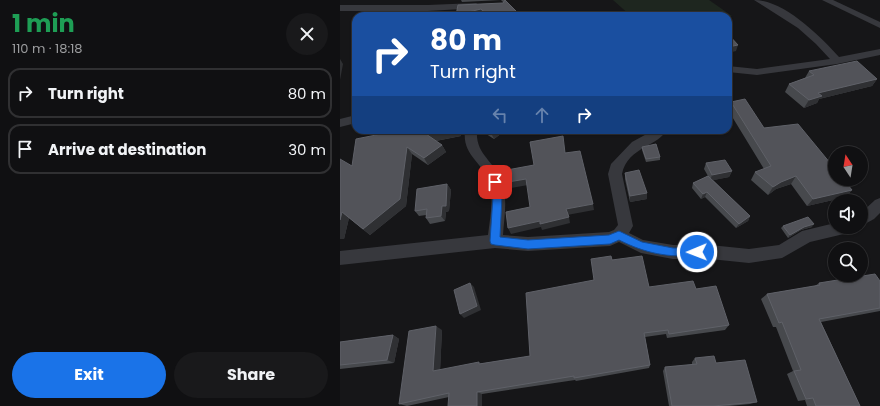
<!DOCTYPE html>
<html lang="en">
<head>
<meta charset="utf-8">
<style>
  :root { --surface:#101012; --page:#19191b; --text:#f1f3f6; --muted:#9c9d9f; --line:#303032; --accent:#1a73e8 }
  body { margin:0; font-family:Poppins,sans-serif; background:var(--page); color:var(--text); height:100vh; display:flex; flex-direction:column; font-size:15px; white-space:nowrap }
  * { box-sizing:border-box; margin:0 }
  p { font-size:13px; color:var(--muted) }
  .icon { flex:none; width:22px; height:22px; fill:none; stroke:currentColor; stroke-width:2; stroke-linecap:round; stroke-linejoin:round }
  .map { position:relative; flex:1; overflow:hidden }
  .drawer { display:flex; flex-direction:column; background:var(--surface); width:340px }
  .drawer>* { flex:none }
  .top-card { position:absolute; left:12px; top:12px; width:380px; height:122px; border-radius:12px; box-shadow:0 1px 3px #0004,0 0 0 1px var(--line); background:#1a4fa0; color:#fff; overflow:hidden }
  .needle { width:26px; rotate:348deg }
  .fabs { position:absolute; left:488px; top:146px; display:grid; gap:8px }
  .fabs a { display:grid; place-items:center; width:40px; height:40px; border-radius:50%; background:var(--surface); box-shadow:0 1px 3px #0004,0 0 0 1px var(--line); font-size:20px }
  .pin { position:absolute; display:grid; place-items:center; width:34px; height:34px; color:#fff; margin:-17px; border-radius:8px; box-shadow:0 2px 6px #0006 }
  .me { position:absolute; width:44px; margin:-22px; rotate:269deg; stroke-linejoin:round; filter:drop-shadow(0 0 3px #0008) }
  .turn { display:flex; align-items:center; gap:14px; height:84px; padding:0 12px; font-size:18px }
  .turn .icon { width:52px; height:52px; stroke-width:2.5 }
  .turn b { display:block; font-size:28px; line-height:34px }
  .lanes { display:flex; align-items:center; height:38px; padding:0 12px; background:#0003; justify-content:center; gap:20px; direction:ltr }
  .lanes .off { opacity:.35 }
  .round { display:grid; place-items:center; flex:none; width:42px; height:42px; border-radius:21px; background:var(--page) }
  .headline { display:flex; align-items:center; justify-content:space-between; height:68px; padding:0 12px }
  h1 { font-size:24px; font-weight:700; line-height:30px; color:#1e9e55 }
  .button { display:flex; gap:8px; margin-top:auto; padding:8px 12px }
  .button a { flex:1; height:46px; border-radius:24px; background:var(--accent); color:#fff; font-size:16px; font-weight:700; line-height:46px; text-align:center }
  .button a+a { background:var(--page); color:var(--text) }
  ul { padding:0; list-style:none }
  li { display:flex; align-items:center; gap:12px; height:50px; margin:0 8px 6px; padding:0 4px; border:2px solid var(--line); border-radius:12px }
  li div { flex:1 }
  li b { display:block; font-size:15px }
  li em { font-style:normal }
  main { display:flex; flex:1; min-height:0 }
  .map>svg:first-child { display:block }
  .green { fill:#1e261f }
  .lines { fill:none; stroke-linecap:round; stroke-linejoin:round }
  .street { fill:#37383d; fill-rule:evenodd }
  .wall { fill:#47494d }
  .shaded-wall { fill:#2f3033 }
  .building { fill:#525359; stroke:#5f6168 }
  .route { fill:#1a73e8; stroke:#114b97 }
</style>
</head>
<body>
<main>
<section class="drawer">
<div class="headline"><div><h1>1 min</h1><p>110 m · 18:18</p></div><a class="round"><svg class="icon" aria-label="close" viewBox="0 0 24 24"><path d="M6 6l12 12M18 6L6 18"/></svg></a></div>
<ul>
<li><svg class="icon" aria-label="right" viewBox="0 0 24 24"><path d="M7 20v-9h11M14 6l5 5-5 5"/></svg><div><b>Turn right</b></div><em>80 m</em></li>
<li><svg class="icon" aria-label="arrive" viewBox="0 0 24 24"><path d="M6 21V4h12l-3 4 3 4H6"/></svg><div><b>Arrive at destination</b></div><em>30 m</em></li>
</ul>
<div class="button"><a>Exit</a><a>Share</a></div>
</section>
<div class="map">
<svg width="540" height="406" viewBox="0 0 540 406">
  <rect width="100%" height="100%" fill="#161618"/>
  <!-- green -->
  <path class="green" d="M273 0H369L392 16H291Z"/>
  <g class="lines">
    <!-- street -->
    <g class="street">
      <path d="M414 0C444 0 480 36 499 57L540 49V55L497 64 417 75 388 72V66L417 69 490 59 476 44 458 28Z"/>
      <path d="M482 0H493L540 22V28Z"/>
      <path d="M136 3 140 6 139 8 88 11H0V5H88Z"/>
      <path d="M16 115V123L0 127V119Z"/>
      <path d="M125 130H137C135 155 154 160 162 182 168 199 164 218 163 235L188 237 269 232 274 230 278 225 268 174 271 164 292 142 314 130H326C321 145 287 147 282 174L293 226 289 233 303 240 333 245H370L409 249 439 245 462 231 495 223V227H515L513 231 508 233 470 242 442 258 409 263 370 259H333L301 253 279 242 270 246 188 251 155 248 0 265V251L148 235C150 218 154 199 149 182 142 161 122 156 125 130Z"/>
      <path d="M540 198V213L534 219 521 226V213L535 200Z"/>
    </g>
  </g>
  <!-- wall -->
  <g class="wall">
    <path d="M121 0H165L181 16H145L143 14 137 16H116L163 3V2L161 0 122 2Z"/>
    <path d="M469 71 537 79 532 86 479 99 477 103 464 108 445 92 449 84 465 78Z"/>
    <path d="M391 102 424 128 512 190 506 197 467 206 451 184 436 189 428 195 411 180 415 172 424 169 388 110Z"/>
    <path d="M61 130 121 136 96 141 102 145 106 152 88 165 72 154 66 206 30 235 9 218 4 239H0L12 166Z"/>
    <path d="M142 130H166L154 139 143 132Z"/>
    <path d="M302 147 320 157V160L306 162 302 150Z"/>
    <path d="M366 163 392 171 389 177 373 180 410 216 408 221 396 228 365 197 361 199 352 188 353 183 368 176 364 169Z"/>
    <path d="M285 173 307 193V199L290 202 285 179Z"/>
    <path d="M107 184 111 190 109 211 106 212 105 221 90 224 86 218V215L79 216 75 211Z"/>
    <path d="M443 226 472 227 461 230 448 238 441 228Z"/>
    <path d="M272 260 309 287 356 289 389 325 385 330 327 338 326 334 305 337 310 365 309 368 236 381 235 380 142 394 109 397 67 406 59 404 102 330 100 370 190 356 254 280Z"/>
    <path d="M540 281V311L481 322 520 406H467L465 400 458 401 447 374 453 371 436 327H433L421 299 427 294 475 286 479 283Z"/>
    <path d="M53 335 59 339 54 363 0 369V342Z"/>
    <path d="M355 358 417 402 410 404 389 406H329L323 371 325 367 352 365V362Z"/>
  </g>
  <!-- shaded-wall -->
  <g class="shaded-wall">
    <path d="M141 9 143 14 137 16H116V15Z"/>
    <path d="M398 45 396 51 388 53V47Z"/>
    <path d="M0 59 3 64 0 80Z"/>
    <path d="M537 79 532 86 479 99 477 103 464 108 469 100 478 93Z"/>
    <path d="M113 130H121V136L90 142 86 134Z"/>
    <path d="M155 130H166L154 139 151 133Z"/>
    <path d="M239 130H261L240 134Z"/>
    <path d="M102 145 106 152 88 165 84 158Z"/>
    <path d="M67 147 72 154 66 206 30 235 23 229Z"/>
    <path d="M392 171 389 177 370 181 372 175Z"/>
    <path d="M456 176 451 184 436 189 428 195 433 187 441 182Z"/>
    <path d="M186 179 188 185 171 188 168 182Z"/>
    <path d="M107 184 111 190 109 211 106 212 105 221 101 216 102 206Z"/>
    <path d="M512 190 506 197 467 206 473 199Z"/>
    <path d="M367 192 365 197 361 199 363 194Z"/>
    <path d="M307 193V199L290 202V196Z"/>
    <path d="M253 204 254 210 227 215 226 209Z"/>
    <path d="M2 212 9 218 4 239H0V220Z"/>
    <path d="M410 216 408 221 396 228 399 224Z"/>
    <path d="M229 217 230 223 202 230 201 227 171 234 168 228 200 221Z"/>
    <path d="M474 224 472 227 461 230 448 238 450 235 464 227Z"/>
    <path d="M130 283 134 287 141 310 124 318 120 314Z"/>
    <path d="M96 326 102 330 100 374 93 371Z"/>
    <path d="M53 335 59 339 54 363 47 360Z"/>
    <path d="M137 392 142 394V406H137Z"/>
  </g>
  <!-- building -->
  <g class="building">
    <path d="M165 0 180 15H178L179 16H149L141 9 116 15 118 5 163 3Z"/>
    <path d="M388 34 398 45 388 47Z"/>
    <path d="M517 61 537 79 478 93 482 96 469 100 449 84 474 75 469 71Z"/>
    <path d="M405 99 424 128 458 124 495 169V179H503L512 190 473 199 456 176 441 182 433 187 415 172 431 166 391 102Z"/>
    <path d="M61 130H113L86 134 102 145 84 158 67 147 60 199 23 229 2 212 0 220V159L12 166 16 139Z"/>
    <path d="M147 130H155L151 133Z"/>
    <path d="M223 136 225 153 240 151 253 204 226 209 229 217 200 224V221L168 228 166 212 190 207 186 179 168 182 167 170 194 165 190 142Z"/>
    <path d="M316 144 320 157 306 159 302 147Z"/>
    <path d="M385 160 392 171 372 175 366 163Z"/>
    <path d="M299 170 307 193 290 196 285 173Z"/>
    <path d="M368 176 410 216 399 224 367 192 363 194 353 183Z"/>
    <path d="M107 184 106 206H102L101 216 86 218 87 209 75 211 77 189Z"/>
    <path d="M468 217 474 224 464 227 450 235 443 226Z"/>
    <path d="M271 256 272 260 302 256 309 287 353 281 356 289 376 286 389 325 329 334 328 330 304 333 310 365 234 378V376L137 392V406H108L109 393 59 404 69 331 96 326 93 371 139 362V364L190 356 186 293 254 280 251 259Z"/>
    <path d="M535 274 540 281V308L479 319 520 406H476L473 398 466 399 454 371 461 370 442 322 439 323 427 294 480 285 479 283Z"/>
    <path d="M130 283 137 306 120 314 114 290Z"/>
    <path d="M53 335 47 360 0 365V342Z"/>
    <path d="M374 356 376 363 405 360 417 402 373 406H332L325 367 357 364 355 358Z"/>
  </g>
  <!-- route -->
  <path class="route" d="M155 178 160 182 162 196 160 237 188 240 269 235 279 231 302 242 333 248H357L361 249 362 252 361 255 357 256C327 257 307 254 279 240L270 244 188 249 155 245 151 244 150 241 153 196 151 182Z"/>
</svg>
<div class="fabs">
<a><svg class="needle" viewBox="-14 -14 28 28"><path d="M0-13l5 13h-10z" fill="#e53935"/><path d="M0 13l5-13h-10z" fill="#9c9d9f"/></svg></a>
<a><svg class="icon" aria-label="sound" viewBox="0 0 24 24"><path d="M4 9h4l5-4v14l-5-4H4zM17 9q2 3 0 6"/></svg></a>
<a><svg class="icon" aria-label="search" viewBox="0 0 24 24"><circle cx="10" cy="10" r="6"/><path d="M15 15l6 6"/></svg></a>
</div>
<div class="pin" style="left:155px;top:182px;background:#d93025"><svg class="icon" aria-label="arrive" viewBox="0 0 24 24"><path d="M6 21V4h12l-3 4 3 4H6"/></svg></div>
<svg class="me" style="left:357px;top:252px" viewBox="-20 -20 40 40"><circle r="17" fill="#1a73e8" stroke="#fff" stroke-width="3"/><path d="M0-11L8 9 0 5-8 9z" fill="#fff"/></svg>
<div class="top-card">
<div class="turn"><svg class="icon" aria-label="right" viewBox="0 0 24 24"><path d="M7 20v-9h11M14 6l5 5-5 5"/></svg><div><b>80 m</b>Turn right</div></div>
<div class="lanes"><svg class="icon off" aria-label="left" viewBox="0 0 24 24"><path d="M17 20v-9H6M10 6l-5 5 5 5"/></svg><svg class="icon off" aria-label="ahead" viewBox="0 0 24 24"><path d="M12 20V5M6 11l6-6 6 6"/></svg><svg class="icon" aria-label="right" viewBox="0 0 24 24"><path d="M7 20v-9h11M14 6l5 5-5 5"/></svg></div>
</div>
</div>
</main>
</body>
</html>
